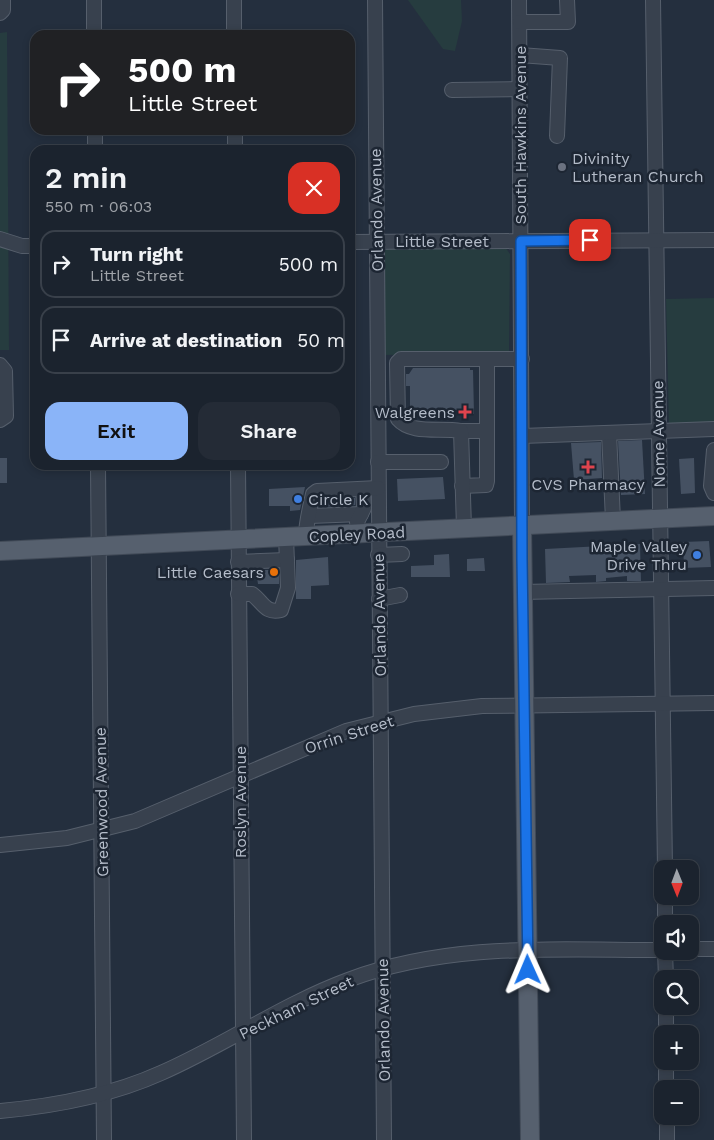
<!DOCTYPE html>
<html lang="en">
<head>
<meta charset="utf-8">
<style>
  :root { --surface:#1b232e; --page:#242b36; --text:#f1f3f6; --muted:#a0a4aa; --line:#39404a; --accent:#8ab4f8 }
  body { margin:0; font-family:"Work Sans",sans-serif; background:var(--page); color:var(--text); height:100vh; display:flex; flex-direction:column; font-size:19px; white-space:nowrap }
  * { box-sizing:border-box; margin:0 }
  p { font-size:16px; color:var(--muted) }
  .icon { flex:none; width:28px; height:28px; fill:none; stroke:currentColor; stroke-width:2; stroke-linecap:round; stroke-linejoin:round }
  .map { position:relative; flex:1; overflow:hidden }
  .panel { position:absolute; left:30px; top:145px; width:325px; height:325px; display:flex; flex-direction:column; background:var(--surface); border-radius:15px; box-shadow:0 2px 8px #0003,0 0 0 1px var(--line) }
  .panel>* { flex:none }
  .top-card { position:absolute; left:30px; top:30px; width:325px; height:105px; border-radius:15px; box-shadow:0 2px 8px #0003,0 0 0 1px var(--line); background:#202124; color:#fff; overflow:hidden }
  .needle { width:32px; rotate:179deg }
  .controls { position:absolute; left:654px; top:860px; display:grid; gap:10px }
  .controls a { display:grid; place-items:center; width:45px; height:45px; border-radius:10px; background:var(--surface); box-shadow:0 2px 8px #0003,0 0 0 1px var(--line); font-size:25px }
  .pin { position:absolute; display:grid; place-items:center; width:42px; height:42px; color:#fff; margin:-21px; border-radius:10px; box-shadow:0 2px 8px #0006 }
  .me { position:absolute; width:55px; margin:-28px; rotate:359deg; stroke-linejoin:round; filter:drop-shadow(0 0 4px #0008) }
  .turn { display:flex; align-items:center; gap:18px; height:105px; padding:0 15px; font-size:22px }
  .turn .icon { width:65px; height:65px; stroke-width:2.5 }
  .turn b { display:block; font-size:35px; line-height:42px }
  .round { display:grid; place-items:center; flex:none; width:52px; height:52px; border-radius:15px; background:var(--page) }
  .summary { display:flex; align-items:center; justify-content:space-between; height:85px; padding:0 15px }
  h1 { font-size:30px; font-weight:600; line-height:38px }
  .button { display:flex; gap:10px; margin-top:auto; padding:10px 15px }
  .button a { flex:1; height:58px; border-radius:15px; background:var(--accent); color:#111; font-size:20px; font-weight:600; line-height:58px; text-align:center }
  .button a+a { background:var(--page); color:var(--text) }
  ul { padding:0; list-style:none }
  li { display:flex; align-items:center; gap:15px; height:68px; margin:0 10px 8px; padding:0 5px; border:2px solid var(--line); border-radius:15px }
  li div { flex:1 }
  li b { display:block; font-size:19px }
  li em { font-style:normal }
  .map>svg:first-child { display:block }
  .green { fill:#263c3f }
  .building { fill:#455162 }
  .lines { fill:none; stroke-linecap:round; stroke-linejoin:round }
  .minor-casing { stroke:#565f6c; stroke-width:16 }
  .major-casing { stroke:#414a57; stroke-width:20 }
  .minor { stroke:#38414e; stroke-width:14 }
  .major { stroke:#56606e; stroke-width:18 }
  .route-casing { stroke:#114b97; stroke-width:12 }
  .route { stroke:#1a73e8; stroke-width:9 }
  .worship-dot { fill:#6b7280; stroke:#1d2633; stroke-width:2 }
  .health-dot { fill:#e0444e; stroke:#1d2633; stroke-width:2 }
  .shop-dot { fill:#3f7fe0; stroke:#1d2633; stroke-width:2 }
  .food-dot { fill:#e8710a; stroke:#1d2633; stroke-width:2 }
  .labels { text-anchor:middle; stroke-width:5; stroke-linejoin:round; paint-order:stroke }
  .street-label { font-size:16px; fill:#b4bcc9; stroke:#1d2633 }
  .poi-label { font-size:16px; fill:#b4bcc9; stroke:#1d2633; text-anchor:end }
</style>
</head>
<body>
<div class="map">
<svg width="714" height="1140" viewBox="0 0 714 1140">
  <rect width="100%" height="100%" fill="#242f3e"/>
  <!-- green -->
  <g class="green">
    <path d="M408 0H461L462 21 455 51 443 49Z"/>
    <path d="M7 32 9 350H0V33Z"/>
    <path d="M505 247 510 254 509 353 384 355 381 253 388 248Z"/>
    <path d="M714 298V425L669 427 666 299Z"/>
  </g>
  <!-- building -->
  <g class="building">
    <path d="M413 368H470V370H473L474 414 458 415V410L410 411V386H406V374H409Z"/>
    <path d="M642 440 645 494 621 495 618 441Z"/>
    <path d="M601 442 602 478 574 480 571 443Z"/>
    <rect x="0" y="458" width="7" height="25"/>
    <path d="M694 458 695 493 681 494 679 459Z"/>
    <path d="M443 477 445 499 398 501 397 479Z"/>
    <path d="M305 487 300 510 290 511V506H269V489Z"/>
    <path d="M355 498V505L319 507 321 500Z"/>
    <path d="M709 541 711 567 684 568 683 542Z"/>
    <path d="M640 544 641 581H627V576L606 578V581L596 582V575L569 576 570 582 546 583 545 549Z"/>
    <path d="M449 554 450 577H411V566L434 565V555Z"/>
    <path d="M328 557 329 585 311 586V599H296V560Z"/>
    <path d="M484 558 485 571H467V559Z"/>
    <path d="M256 570H279V584H258Z"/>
  </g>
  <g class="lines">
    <!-- minor casing -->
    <g class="minor-casing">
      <g id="minor">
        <path d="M94 0V35"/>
        <path d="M234 0V35"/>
        <path d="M375 0 384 1140"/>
        <path d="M519 0 522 525"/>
        <path d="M653 0 665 869"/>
        <path d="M0 13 3 10V0"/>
        <path d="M520 22H568L567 0"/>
        <path d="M520 55 560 58 557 136"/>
        <path d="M452 90 520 89"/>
        <path d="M95 130V150"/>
        <path d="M235 130V150"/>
        <path d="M0 239 22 246H35"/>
        <path d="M350 242 714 240"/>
        <path d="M0 365 5 371 6 416 0 420"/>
        <path d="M461 431H487"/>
        <path d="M609 433 613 520"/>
        <path d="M522 436 714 429"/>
        <path d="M714 450 711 486 714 493"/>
        <path d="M378 462H441"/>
        <path d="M98 465 104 1140"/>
        <path d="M238 465 244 1140"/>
        <path d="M462 486 486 485 487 481V359"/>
        <path d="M310 516 361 514"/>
        <path d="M357 522 364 508 363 489"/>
        <path d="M464 528 461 431C440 427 412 435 398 419L397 363 401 359H522"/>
        <path d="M306 536C306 522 310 508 313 494L317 491 378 488"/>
        <path d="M378 555 402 554"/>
        <path d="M238 562 287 560"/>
        <path d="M522 592 714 588"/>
        <path d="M238 594H252C263 602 265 614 281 610L288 588 286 537"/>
        <path d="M379 599 400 595"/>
        <path d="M0 845 67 838 135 821 346 731 414 714 482 706 714 703"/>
        <path d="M665 896V924"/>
        <path d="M690 949H714"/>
        <path d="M665 951 666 979"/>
        <path d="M666 1006V1034"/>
        <path d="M666 1061V1089"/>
        <path d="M0 1111C56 1106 110 1096 161 1073 225 1045 283 1004 348 980 448 942 557 950 662 950"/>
        <path d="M667 1140V1116"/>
      </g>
    </g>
    <!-- major casing -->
    <g class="major-casing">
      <g id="major">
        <path d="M522 525 530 1140"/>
        <path d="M0 551 714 516"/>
      </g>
    </g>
    <!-- minor -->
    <use href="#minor" class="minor"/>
    <!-- major -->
    <use href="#major" class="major"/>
  </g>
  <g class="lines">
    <!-- route casing -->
    <g class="route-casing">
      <path id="route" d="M528 970 522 559 521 241 590 240"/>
    </g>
    <!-- route -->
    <use href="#route" class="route"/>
  </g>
  <!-- markers -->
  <circle class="worship-dot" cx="562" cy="167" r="5"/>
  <g class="health-dot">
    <path d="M462.5 404.5h5v5h5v5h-5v5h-5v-5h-5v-5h5z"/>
    <path d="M585.5 459.5h5v5h5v5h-5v5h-5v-5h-5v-5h5z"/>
  </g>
  <g class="shop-dot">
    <circle cx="298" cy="499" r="5"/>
    <circle cx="697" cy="555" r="5"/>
  </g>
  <circle class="food-dot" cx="274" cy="572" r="5"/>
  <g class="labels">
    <!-- street labels -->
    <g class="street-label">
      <text transform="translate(520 135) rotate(-90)" y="6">South Hawkins Avenue</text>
      <text transform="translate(376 210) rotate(-91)" y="6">Orlando Avenue</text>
      <text x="442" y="247">Little Street</text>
      <text transform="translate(658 434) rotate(-91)" y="6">Nome Avenue</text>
      <text transform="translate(357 534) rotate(-3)" y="6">Copley Road</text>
      <text transform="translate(379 615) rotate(-91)" y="6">Orlando Avenue</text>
      <text transform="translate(349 734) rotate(-18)" y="6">Orrin Street</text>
      <text transform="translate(101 802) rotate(-91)" y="6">Greenwood Avenue</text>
      <text transform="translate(240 802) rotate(-90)" y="6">Roslyn Avenue</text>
      <text transform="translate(296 1007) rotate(-26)" y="6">Peckham Street</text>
      <text transform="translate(383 1020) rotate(-91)" y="6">Orlando Avenue</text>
    </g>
    <!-- poi labels -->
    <g class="poi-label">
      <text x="572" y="164" text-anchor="start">Divinity<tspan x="572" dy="18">Lutheran Church</tspan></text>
      <text x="455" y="418">Walgreens</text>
      <text x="588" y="490" text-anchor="middle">CVS Pharmacy</text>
      <text x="308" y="505" text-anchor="start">Circle K</text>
      <text x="687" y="552">Maple Valley<tspan x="687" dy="18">Drive Thru</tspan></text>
      <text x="264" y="578">Little Caesars</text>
    </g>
  </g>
</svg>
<div class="controls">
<a><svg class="needle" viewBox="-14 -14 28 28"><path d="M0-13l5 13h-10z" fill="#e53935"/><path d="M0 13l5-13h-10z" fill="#a0a4aa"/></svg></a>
<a><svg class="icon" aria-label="sound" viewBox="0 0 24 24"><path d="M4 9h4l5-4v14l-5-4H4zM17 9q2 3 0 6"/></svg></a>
<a><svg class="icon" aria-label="search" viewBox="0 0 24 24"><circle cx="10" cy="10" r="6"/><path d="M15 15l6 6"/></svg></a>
<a>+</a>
<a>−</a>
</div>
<div class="pin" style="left:590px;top:240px;background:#d93025"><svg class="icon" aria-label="arrive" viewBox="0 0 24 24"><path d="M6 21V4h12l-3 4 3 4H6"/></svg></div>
<svg class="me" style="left:528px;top:970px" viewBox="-20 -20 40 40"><path d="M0-17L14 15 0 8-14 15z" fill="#1a73e8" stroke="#fff" stroke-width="4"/></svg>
<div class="top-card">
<div class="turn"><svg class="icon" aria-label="right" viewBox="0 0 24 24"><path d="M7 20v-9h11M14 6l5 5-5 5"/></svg><div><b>500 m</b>Little Street</div></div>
</div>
<section class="panel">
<div class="summary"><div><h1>2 min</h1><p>550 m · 06:03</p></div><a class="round" style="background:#d93025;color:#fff"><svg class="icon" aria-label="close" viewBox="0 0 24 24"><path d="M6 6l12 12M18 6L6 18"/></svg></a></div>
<ul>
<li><svg class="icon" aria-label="right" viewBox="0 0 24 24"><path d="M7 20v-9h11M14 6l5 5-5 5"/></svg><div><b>Turn right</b><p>Little Street</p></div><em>500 m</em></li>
<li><svg class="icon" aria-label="arrive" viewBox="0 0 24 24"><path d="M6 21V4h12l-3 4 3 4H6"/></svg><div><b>Arrive at destination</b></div><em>50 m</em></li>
</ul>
<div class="button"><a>Exit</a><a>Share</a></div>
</section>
</div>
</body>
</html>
